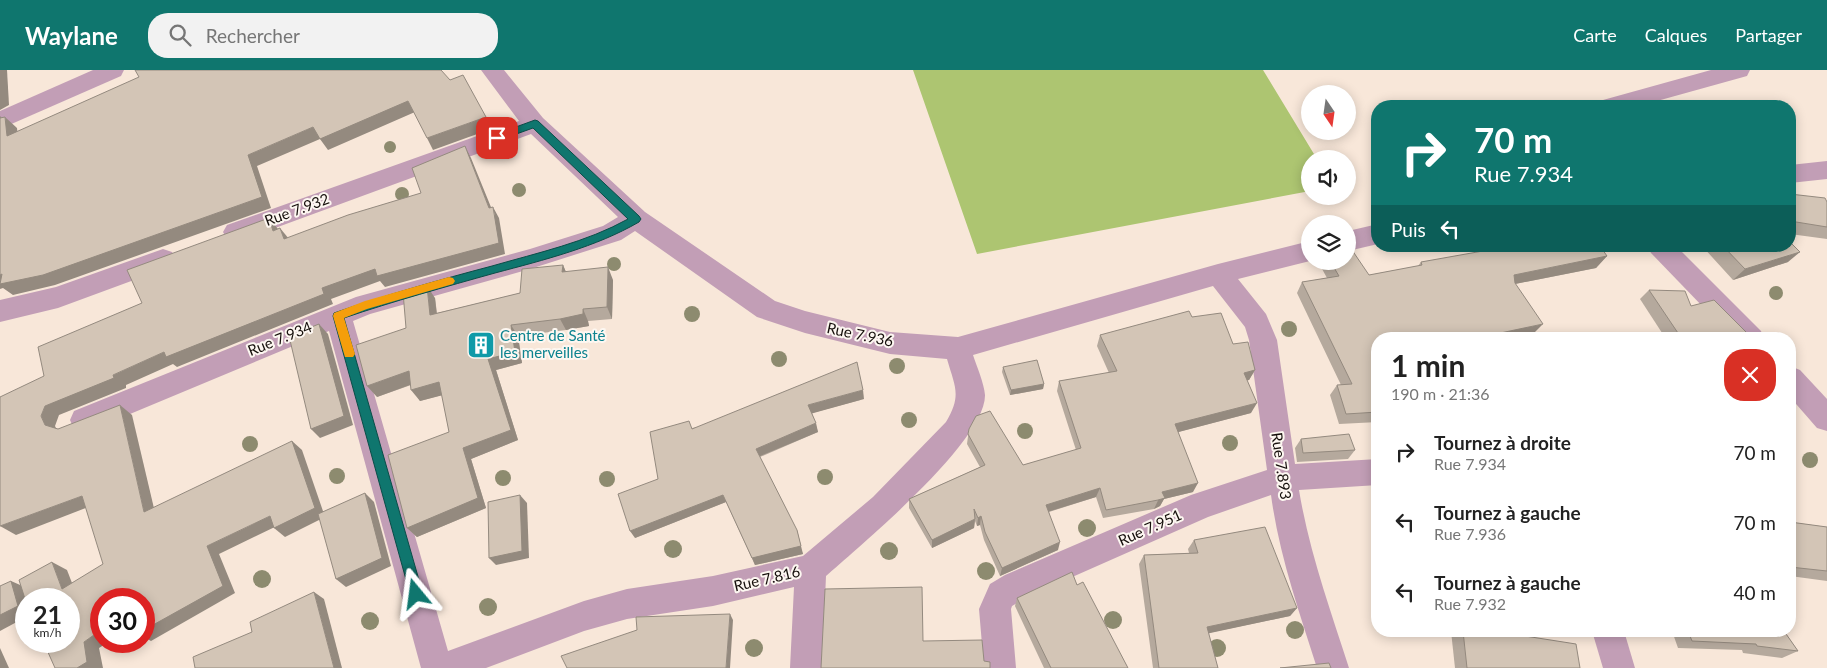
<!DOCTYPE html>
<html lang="fr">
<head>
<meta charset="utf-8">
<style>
  :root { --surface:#fff; --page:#f2f2f2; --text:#222; --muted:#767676; --accent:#0f766e }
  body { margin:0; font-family:Lato,sans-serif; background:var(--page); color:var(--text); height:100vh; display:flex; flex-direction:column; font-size:19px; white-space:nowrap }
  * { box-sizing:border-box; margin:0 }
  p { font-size:16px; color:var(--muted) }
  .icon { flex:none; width:28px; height:28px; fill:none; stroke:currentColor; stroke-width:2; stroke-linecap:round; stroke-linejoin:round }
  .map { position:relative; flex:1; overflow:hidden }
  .panel { position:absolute; left:1371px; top:262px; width:425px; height:305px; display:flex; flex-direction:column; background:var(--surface); border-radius:20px; box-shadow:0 2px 12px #0003 }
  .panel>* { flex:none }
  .banner { position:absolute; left:1371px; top:30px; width:425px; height:152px; border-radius:20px; box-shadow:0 2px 12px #0003; background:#0f766e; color:#fff; overflow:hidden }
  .needle { width:32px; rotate:167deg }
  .controls { position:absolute; left:1301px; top:15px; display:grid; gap:10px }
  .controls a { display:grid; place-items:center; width:55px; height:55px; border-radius:50%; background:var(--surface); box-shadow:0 2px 12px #0003; font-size:25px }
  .speed { position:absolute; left:15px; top:518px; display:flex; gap:10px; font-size:25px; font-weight:700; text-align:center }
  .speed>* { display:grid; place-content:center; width:65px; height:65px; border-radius:50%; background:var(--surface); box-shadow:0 2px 12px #0003; line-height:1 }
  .speed small { font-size:12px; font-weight:400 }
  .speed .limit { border:8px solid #d22; background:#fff; color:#111 }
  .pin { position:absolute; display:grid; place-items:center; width:42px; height:42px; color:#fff; margin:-21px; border-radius:10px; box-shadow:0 2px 8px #0006 }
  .me { position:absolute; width:55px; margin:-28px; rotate:344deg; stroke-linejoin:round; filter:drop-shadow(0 0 4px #0008) }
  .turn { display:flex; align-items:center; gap:18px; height:105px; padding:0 20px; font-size:22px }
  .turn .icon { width:65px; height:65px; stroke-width:2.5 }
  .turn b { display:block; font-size:35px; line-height:42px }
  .then { display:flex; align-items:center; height:48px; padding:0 20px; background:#0003; gap:10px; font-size:19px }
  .round { display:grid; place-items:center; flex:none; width:52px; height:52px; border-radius:20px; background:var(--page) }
  .summary { display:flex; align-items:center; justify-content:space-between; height:85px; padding:0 20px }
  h1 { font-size:30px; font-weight:700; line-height:38px }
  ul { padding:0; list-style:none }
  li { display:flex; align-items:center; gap:15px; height:70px; padding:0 20px }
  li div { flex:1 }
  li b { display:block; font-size:19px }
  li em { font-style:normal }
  header { display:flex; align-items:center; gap:30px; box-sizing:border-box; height:70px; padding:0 25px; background:var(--accent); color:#fff }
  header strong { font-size:24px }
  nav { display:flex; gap:28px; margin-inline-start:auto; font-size:18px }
  .search { width:350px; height:45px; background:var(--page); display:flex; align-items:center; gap:12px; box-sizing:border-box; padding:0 18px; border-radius:20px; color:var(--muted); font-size:19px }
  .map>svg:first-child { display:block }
  .green { fill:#adc571 }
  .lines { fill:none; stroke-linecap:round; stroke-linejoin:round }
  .minor { fill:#c29eb6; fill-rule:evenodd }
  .tree { fill:#8d8b6f }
  .wall { fill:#b5a99d }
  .shaded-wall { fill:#948a7f }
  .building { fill:#d3c5b6; stroke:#948a7f }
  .route { fill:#0f766e; stroke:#0a4d48 }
  .slow { fill:#f59e0b }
  .labels { text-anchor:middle; stroke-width:4; stroke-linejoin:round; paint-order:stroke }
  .street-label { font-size:15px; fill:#150f0b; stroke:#fdf7f1 }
  .culture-label { font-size:15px; fill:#0d838f; stroke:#fdf7f1; text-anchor:start }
</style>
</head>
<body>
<header>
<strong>Waylane</strong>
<div class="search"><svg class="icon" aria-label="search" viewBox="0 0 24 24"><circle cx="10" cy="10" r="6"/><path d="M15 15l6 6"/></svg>Rechercher</div>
<nav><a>Carte</a><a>Calques</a><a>Partager</a></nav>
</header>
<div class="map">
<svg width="1827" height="598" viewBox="0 0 1827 598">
  <rect width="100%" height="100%" fill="#f8e7d9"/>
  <!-- green -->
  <path class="green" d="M913 0H1263L1317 89H1310V121L977 184Z"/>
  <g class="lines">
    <!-- minor -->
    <g class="minor">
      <path d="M93 0H124L121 6 0 59V41Z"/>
      <path d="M481 0H504L543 48 645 142 775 231 805 241 890 262 958 267 1218 194 1310 171V191L1238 209 1266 244 1277 270 1295 394 1378 389V415L1299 420C1309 481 1330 539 1349 598H1317C1299 541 1279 485 1271 425L1208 447 1027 527 1012 536 1011 539 1016 598H984L979 539 990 514 1005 505 1191 425 1267 400 1249 270 1245 257 1213 216 973 285C977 297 984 313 985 325 986 371 861 475 826 506L822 598H790L794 517 713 536 627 549 584 561 486 598H421L329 261 94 359 84 362 74 359 70 350 74 341 356 227 530 179 603 156 618 147 531 64 245 169 236 172 227 169 223 162 227 155 519 51ZM635 161 757 247 805 263 890 284 947 289C955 317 962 325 946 352L873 427 803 486 713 506 627 519 584 531 448 581 353 251 370 244 530 199 621 170Z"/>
      <path d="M1711 0H1750L1747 6 1639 36H1599L1603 30Z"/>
      <path d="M1827 91V109L1790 113V95Z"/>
      <path d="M1378 154V174L1348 181V161Z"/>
      <path d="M1647 176H1676L1761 261 1764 269H1734L1651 183Z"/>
      <path d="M163 179 172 182 176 189 172 196 58 238 0 252V230L56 217Z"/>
      <path d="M1790 296 1800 300 1827 329V361L1817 358 1790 327Z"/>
      <path d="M1592 561H1624L1635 598H1603Z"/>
    </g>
  </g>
  <!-- trees -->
  <g class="tree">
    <circle cx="390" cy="77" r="6"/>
    <circle cx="519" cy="120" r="7"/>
    <circle cx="402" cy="124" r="7"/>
    <circle cx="614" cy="194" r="7"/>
    <circle cx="1776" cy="223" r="7"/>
    <circle cx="692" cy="244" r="8"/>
    <circle cx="1289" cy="259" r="8"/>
    <circle cx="779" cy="289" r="8"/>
    <circle cx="897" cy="296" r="8"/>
    <circle cx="909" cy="350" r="8"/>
    <circle cx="1025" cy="361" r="8"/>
    <circle cx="1230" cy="373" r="8"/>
    <circle cx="250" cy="374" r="8"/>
    <circle cx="1810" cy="390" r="8"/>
    <circle cx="337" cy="406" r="8"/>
    <circle cx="825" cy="407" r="8"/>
    <circle cx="503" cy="408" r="8"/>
    <circle cx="607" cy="409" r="8"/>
    <circle cx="1087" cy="458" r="9"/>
    <circle cx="673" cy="479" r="9"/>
    <circle cx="889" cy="481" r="9"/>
    <circle cx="986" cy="501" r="9"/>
    <circle cx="262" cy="509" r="9"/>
    <circle cx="488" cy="537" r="9"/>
    <circle cx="1113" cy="550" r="9"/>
    <circle cx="370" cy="551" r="9"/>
    <circle cx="1295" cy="560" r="9"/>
    <circle cx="754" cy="578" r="9"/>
    <circle cx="1217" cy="578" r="9"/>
  </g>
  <!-- wall -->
  <g class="wall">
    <path d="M1378 50V60L1375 55Z"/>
    <path d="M1790 124 1827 132V169L1790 164Z"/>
    <path d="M1679 176H1790L1788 192 1733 210 1702 176 1683 180Z"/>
    <path d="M1607 186 1596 198 1515 214 1533 264 1378 269V352L1339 354 1330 325 1337 315H1341L1297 223 1302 212 1327 208 1321 197 1324 191H1348L1369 205 1418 196 1421 192Z"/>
    <path d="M563 195 566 202 613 210 612 249 588 251 589 256 566 260 518 266 522 293 496 300 518 370 471 389 486 438 417 467 407 458 449 362 442 325 420 331 411 315 377 327 406 258 435 228 437 243 520 223Z"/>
    <path d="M1649 220 1752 269H1666L1640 229Z"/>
    <path d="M1192 247 1233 274 1255 300 1249 310H1247L1251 343 1178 362 1193 422 1164 429 1160 436 1154 439 1103 448 1096 427 1049 442 1058 480 1000 506 984 470 980 455 977 456 975 451 974 458 932 478 909 438V429L980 397 967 374 969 359 1023 395 1076 380 1057 321 1059 311 1109 303 1097 276 1100 265Z"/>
    <path d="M1003 297 1044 314 1043 319 1010 325 1002 302Z"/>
    <path d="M864 329 812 343 818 362 760 387 803 484 755 495 726 432 635 468 658 409 692 358Z"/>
    <path d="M1301 369 1355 380 1348 389 1297 392 1295 378Z"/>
    <path d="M1790 452 1827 457V511L1790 506Z"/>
    <path d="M1194 470 1297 538 1290 546 1208 563 1218 598H1153L1139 494 1144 485 1189 483 1188 479Z"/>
    <path d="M1077 515 1128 598H1044L1015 536 1017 528Z"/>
    <path d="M1451 561H1493L1580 598H1455Z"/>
    <path d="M1672 561H1784L1798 581 1782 588 1743 583 1742 580 1678 578Z"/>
  </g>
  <!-- shaded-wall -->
  <g class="shaded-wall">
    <path d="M0 0H7L9 35 0 40Z"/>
    <path d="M408 31 415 42 328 80 320 69 257 96 271 138 55 215 13 225 3 218 0 219V205L248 85 313 57Z"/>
    <path d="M0 46 6 52 5 47 17 58 19 78 7 66 0 50Z"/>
    <path d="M486 47 491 59 433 80 427 68Z"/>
    <path d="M465 76 471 88 495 147 493 137 499 148 505 184 385 217 380 211 331 229 333 234 177 297 173 294 126 315V318L59 345 55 356 59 365 45 355 41 346 45 336 164 282 322 218 489 138Z"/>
    <path d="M269 148 278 159 273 161Z"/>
    <path d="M280 158 289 169H284Z"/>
    <path d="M1687 176H1703L1683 180Z"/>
    <path d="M1800 182 1788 192 1733 210 1745 199Z"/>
    <path d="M1607 186 1596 198 1505 216 1514 205Z"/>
    <path d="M563 195 568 207 562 202Z"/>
    <path d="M608 197 613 210 612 249 607 237Z"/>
    <path d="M427 216 435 228 438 257 430 245Z"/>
    <path d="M583 239 588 251 589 256 566 260 560 249Z"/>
    <path d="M319 254 328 264 353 355 320 368 311 359Z"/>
    <path d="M1543 254 1533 264 1513 269H1472Z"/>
    <path d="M511 255 518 266 522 293 496 300 518 370 471 389 486 438 417 467 407 458 463 378 488 289Z"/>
    <path d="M1255 300 1249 310 1239 313 1244 303Z"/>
    <path d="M409 301 418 312 377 327 367 316Z"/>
    <path d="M439 312 447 324 420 331 411 320Z"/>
    <path d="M1044 314 1043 319 1010 325 1011 320Z"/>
    <path d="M863 320 864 329 810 344 808 335Z"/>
    <path d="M1257 333 1251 343 1171 364 1175 354Z"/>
    <path d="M120 335 132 345 157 451 144 442Z"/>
    <path d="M816 353 818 362 758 387 756 379Z"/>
    <path d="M292 371 302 380 325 447 285 467 274 458Z"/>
    <path d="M1198 413 1193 422 1164 429 1160 436 1154 439 1162 422Z"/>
    <path d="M1100 418 1096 427 1044 443 1046 435Z"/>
    <path d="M365 423 374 432 391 496 346 517 336 509Z"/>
    <path d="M520 425 527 433 529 488 496 495 489 488Z"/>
    <path d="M723 425 726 432 635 468 630 461Z"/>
    <path d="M82 426 96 434 16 465 0 456Z"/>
    <path d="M270 446 281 454 219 484 235 523 151 571 144 567V560L207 476Z"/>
    <path d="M981 446 980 455 977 456 978 448Z"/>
    <path d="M975 449 974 458 932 478V470Z"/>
    <path d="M797 460 803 484 755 495 752 488Z"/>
    <path d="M1060 472 1058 480 1000 506 1002 498Z"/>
    <path d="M52 492 67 500 77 526 62 519Z"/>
    <path d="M11 511 27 518 26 547 0 561V545Z"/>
    <path d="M314 522 324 529 342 598H334Z"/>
    <path d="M1297 538 1290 546 1201 565 1207 557Z"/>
    <path d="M730 544 733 550 730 598H726Z"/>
    <path d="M101 560V571H110L99 578 103 598H77L84 572Z"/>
    <path d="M0 578 9 598H0Z"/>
  </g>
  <!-- building -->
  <g class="building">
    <path d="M135 0H441L450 10 463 5 486 47 427 68 408 31 320 69 313 57 248 85 262 127 43 205 0 214 2 204 0 205V48L5 47 7 66 139 7Z"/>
    <path d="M465 76 489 138 493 137 499 173 377 206 375 199 322 218 324 224 166 287 164 282 113 305 114 308 45 336 41 346 45 355 58 359 120 335 144 442 292 371 315 438 274 458 270 446 207 476 223 516 144 560V529H101V560L84 572 87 592 77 598H55L43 571H69V529H26V532L19 510 52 492 62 519 103 494 82 426 0 456V327L44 306 38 277 142 233 127 200 269 148 273 161 280 158 284 169 348 145 421 123 412 98Z"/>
    <path d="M1790 124 1825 128 1827 132V157L1790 151Z"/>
    <path d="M1790 172 1800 182 1745 199 1723 176H1790Z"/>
    <path d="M1511 176H1600L1607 186 1514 205 1515 213 1543 254 1472 269H1378V342L1346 344 1337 315 1352 314 1302 212 1339 206 1330 191H1348V181L1352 180 1369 205 1422 195 1421 192Z"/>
    <path d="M563 195 562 202 608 197 607 237 583 239V244L560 249 511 255 515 282 488 289 511 360 463 378 478 428 407 458 388 385 449 362 439 312 411 320 409 301 367 316 356 275 406 258 403 222 427 216 430 245 520 223 522 199Z"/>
    <path d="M1649 220 1685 221 1691 236 1714 230 1746 262 1752 269H1682Z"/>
    <path d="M1189 241 1192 247 1221 243 1233 274 1248 272 1255 300 1244 303 1257 333 1175 354 1198 413 1162 422 1165 428 1158 430 1106 440 1100 418 1046 435 1060 472 1002 498 985 462 981 446 978 448 974 439 975 449 932 470 909 429 985 395 968 364 969 359 976 346 990 341 1023 395 1081 378 1059 311 1117 301 1100 265Z"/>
    <path d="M319 254 344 346 311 359 289 266Z"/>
    <path d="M1037 290 1044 314 1011 320 1003 297Z"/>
    <path d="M857 292 863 320 808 335 816 353 756 379 797 460 801 476 752 488 723 425 630 461 618 424 658 409 650 362 689 351 692 359Z"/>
    <path d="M1349 364 1355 380 1303 383 1301 369Z"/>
    <path d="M365 423 382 488 336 509 318 444Z"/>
    <path d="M520 425 522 481 489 488 488 432Z"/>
    <path d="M1790 452 1827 457V501L1790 497Z"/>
    <path d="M1265 457 1297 538 1207 557 1218 598H1159L1144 485 1198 483 1194 470Z"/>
    <path d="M1072 502 1077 515 1083 512 1128 598H1051L1017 528Z"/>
    <path d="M11 511 18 536 0 545V516Z"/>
    <path d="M922 517 923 571 982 570 984 591 990 592V598H821L825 519Z"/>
    <path d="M314 522 334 598H195L193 587 252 562 250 552Z"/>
    <path d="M730 544 726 598H567L561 586 637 560 636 547Z"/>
    <path d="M1463 561H1493L1576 574 1580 598H1467Z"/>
    <path d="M1688 561H1784L1798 581 1757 576 1756 574 1692 571Z"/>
    <path d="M1329 593 1331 598H1280Z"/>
  </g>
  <!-- route -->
  <path class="route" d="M535 50 538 51 639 146 641 149 639 152C596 177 544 190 495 203 445 217 394 231 344 248L423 524 421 528 416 530 412 528 410 524 333 246 334 243C386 225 439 210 492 196 537 183 587 172 628 149L533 58 497 71 492 68 494 65Z"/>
  <!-- slow -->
  <path class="slow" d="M449 207 453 208 455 211 453 214 367 239 344 248 355 284 353 287H345L333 246 334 243 365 231Z"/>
  <!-- icons -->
  <defs>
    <g id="building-square" transform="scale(1.4375)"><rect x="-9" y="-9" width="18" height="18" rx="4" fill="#0f9aa8" stroke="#fdf7f1"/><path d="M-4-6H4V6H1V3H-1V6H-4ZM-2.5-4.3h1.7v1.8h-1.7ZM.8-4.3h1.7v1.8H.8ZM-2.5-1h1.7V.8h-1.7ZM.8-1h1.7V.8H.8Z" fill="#fff"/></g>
  </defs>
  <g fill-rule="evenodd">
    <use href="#building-square" x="481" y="275"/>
  </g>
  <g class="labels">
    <!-- street labels -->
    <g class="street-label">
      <text transform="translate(297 140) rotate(-20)" y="5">Rue 7.932</text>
      <text transform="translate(860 265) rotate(12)" y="5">Rue 7.936</text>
      <text transform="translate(280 269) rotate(-22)" y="5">Rue 7.934</text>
      <text transform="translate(1281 396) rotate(82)" y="5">Rue 7.893</text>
      <text transform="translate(1150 458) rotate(-24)" y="5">Rue 7.951</text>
      <text transform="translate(767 509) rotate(-13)" y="5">Rue 7.816</text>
    </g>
    <!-- culture labels -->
    <g class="culture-label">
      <text x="500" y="271">Centre de Santé<tspan x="500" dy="17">les merveilles</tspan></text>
    </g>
  </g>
</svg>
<div class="controls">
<a><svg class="needle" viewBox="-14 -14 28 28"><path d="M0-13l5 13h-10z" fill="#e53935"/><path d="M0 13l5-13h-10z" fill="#767676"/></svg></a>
<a><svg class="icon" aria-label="sound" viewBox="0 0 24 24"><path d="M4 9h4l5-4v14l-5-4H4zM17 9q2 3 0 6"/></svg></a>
<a><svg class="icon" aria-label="layers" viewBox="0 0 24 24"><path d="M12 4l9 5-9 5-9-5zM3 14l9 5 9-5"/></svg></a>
</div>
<div class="speed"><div>21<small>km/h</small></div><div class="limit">30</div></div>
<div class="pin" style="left:497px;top:68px;background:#d93025"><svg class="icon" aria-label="arrive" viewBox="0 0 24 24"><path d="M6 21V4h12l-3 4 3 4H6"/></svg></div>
<svg class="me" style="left:416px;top:524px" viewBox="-20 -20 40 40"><path d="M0-17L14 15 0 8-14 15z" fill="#0f766e" stroke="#fff" stroke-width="4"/></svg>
<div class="banner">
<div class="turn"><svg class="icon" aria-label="right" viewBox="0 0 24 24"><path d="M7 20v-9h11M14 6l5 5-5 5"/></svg><div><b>70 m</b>Rue 7.934</div></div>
<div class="then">Puis<svg class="icon" aria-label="left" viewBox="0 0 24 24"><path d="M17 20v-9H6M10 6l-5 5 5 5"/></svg></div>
</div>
<section class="panel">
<div class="summary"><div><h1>1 min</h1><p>190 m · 21:36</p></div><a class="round" style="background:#d93025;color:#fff"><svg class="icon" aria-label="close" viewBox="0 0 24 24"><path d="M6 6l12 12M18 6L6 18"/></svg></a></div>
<ul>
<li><svg class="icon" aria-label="right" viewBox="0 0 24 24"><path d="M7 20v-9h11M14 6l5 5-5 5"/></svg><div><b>Tournez à droite</b><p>Rue 7.934</p></div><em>70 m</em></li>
<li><svg class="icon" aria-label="left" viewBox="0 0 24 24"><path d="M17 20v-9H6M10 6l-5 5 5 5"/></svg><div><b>Tournez à gauche</b><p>Rue 7.936</p></div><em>70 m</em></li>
<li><svg class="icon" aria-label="left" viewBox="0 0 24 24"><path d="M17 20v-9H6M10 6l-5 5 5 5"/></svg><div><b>Tournez à gauche</b><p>Rue 7.932</p></div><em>40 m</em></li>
</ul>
</section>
</div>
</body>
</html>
